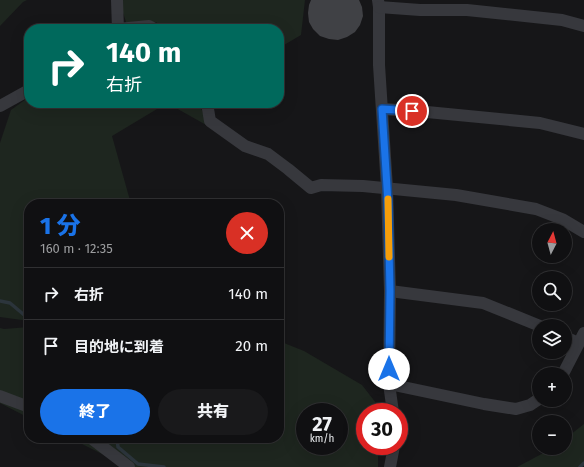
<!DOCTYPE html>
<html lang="ja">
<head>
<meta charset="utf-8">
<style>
  :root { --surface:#101012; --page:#19191b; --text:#f1f3f6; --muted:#9c9d9f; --line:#303032; --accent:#1a73e8 }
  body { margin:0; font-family:"Fira Sans","Noto Sans JP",sans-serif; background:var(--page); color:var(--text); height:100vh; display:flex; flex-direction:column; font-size:15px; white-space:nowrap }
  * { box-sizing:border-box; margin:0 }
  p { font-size:13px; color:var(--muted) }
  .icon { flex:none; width:22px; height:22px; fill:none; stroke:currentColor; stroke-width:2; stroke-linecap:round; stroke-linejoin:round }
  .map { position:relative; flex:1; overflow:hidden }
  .sheet { position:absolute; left:24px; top:199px; width:260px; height:244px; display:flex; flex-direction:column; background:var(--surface); border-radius:16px; box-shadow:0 4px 16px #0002,0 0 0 1px var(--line) }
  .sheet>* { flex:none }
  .banner { position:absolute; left:24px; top:24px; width:260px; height:84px; border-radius:16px; box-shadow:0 4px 16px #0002,0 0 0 1px var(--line); background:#00695c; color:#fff; overflow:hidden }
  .needle { width:26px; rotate:6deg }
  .fabs { position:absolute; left:532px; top:223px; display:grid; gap:8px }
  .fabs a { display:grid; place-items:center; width:40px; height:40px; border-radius:50%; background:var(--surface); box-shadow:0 4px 16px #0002,0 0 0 1px var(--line); font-size:20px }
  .speed { position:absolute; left:296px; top:403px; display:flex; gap:8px; font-size:20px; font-weight:700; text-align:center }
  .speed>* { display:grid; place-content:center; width:52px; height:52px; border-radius:50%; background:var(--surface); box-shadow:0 4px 16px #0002,0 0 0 1px var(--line); line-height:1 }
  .speed small { font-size:10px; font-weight:400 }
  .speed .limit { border:6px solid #d22; background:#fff; color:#111 }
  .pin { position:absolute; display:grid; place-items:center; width:34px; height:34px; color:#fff; margin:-17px; border:2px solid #fff; border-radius:50%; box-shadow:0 1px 4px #0007 }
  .me { position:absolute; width:44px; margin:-22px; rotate:0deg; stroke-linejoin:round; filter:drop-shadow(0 0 3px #0008) }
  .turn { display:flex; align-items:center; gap:14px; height:84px; padding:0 16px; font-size:18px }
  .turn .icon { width:52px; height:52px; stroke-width:2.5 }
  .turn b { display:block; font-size:28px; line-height:34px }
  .round { display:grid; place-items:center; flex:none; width:42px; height:42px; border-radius:21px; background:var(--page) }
  .overview { display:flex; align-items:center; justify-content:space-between; height:68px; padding:0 16px }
  h1 { font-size:24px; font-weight:800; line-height:30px; color:var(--accent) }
  .cta { display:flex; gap:8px; margin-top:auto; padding:8px 16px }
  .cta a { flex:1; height:46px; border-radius:24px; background:var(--accent); color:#fff; font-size:16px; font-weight:800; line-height:46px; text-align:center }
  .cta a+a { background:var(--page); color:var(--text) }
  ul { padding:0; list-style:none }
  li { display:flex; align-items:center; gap:12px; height:52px; padding:0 16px; border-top:1px solid var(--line) }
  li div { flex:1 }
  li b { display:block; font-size:15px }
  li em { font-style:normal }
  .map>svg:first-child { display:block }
  .green { fill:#1e261f; fill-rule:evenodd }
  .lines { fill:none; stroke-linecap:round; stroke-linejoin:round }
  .stream { stroke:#2c353c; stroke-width:3.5 }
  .building { fill:#404145 }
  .minor { stroke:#37383d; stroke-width:12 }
  .route-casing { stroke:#114b97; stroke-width:10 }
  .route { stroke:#1a73e8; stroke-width:7 }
  .slow { stroke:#f59e0b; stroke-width:7 }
</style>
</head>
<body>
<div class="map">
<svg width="584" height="467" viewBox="0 0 584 467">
  <rect width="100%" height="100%" fill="#161618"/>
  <!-- green -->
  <g class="green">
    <path d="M0 0H27L23 2 0 26Z"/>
    <path d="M119 0H305L301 35 279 48V29H161L156 22H126Z"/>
    <path d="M29 97V103H167L112 136 131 204H29V321L0 317V143L11 110Z"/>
    <path d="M167 103H199L208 126Z"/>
    <path d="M29 327V418L0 403V328L4 329Z"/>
    <path d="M279 341 304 351 362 385 376 403V412H365V446H378V467H128L70 438H279ZM305 412H339V446H305Z"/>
    <path d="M584 424V463L580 467H517L553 448H565V439Z"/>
  </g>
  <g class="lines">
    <!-- stream -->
    <g class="stream">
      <path d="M0 301 10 303 29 319"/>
      <path d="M117 438 118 447 138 464 164 467"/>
      <path d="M580 467 584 463"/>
    </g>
  </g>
  <!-- building -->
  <path class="building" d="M311 0H359L362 7 363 16 360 25 355 32 347 37 338 40 329 39 320 36 313 29 309 22 308 13 309 5Z"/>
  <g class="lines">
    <!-- minor -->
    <g class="minor">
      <path d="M117 0 118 29"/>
      <path d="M378 0 379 7V65L387 188 390 291 389 384 393 412"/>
      <path d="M379 7 420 10H467L562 20 584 26"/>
      <path d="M118 29 149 26 155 29"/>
      <path d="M207 103 210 121 245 146 268 154 288 169 311 188 321 185 363 186 456 195 536 209 562 219 584 232"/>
      <path d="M0 106 29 90"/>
      <path d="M383 109 427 112 540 123 584 134"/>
      <path d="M390 291 483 303 540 326"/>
      <path d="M565 337 578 343"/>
      <path d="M563 374 584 333"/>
      <path d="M389 384 484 404 516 409 530 405 539 399"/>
      <path d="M0 396 29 407"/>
      <path d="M91 438 129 467"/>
      <path d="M390 467 394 446"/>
    </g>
  </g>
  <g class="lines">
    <!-- route casing -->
    <g class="route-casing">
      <path id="route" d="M389 369 390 291 388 203 382 109 412 111"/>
    </g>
    <!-- route -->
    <use href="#route" class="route"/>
    <!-- slow -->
    <path class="slow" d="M388 199 389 257"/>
  </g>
</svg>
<div class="fabs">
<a><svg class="needle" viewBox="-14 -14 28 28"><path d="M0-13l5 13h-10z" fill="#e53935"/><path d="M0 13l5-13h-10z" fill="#9c9d9f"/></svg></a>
<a><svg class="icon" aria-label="search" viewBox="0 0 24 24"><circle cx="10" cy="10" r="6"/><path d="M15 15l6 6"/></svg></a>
<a><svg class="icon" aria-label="layers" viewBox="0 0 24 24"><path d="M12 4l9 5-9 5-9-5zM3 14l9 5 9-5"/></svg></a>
<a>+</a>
<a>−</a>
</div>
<div class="speed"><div>27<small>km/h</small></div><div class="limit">30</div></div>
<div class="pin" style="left:412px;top:111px;background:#d93025"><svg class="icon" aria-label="arrive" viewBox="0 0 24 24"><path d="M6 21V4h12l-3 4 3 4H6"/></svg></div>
<svg class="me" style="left:389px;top:369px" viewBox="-20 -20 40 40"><circle r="19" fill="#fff"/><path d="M0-13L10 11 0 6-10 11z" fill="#1a73e8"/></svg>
<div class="banner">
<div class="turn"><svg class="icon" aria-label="right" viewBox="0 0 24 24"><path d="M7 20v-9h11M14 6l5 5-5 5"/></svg><div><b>140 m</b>右折</div></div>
</div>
<section class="sheet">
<div class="overview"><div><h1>1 分</h1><p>160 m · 12:35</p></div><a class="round" style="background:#d93025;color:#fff"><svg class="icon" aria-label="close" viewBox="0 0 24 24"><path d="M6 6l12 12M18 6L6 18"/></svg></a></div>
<ul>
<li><svg class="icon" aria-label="right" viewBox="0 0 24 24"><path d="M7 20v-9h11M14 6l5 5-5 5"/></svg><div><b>右折</b></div><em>140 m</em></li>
<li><svg class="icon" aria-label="arrive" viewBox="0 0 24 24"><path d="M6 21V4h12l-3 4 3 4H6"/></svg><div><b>目的地に到着</b></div><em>20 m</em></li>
</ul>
<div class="cta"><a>終了</a><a>共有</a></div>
</section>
</div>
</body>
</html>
